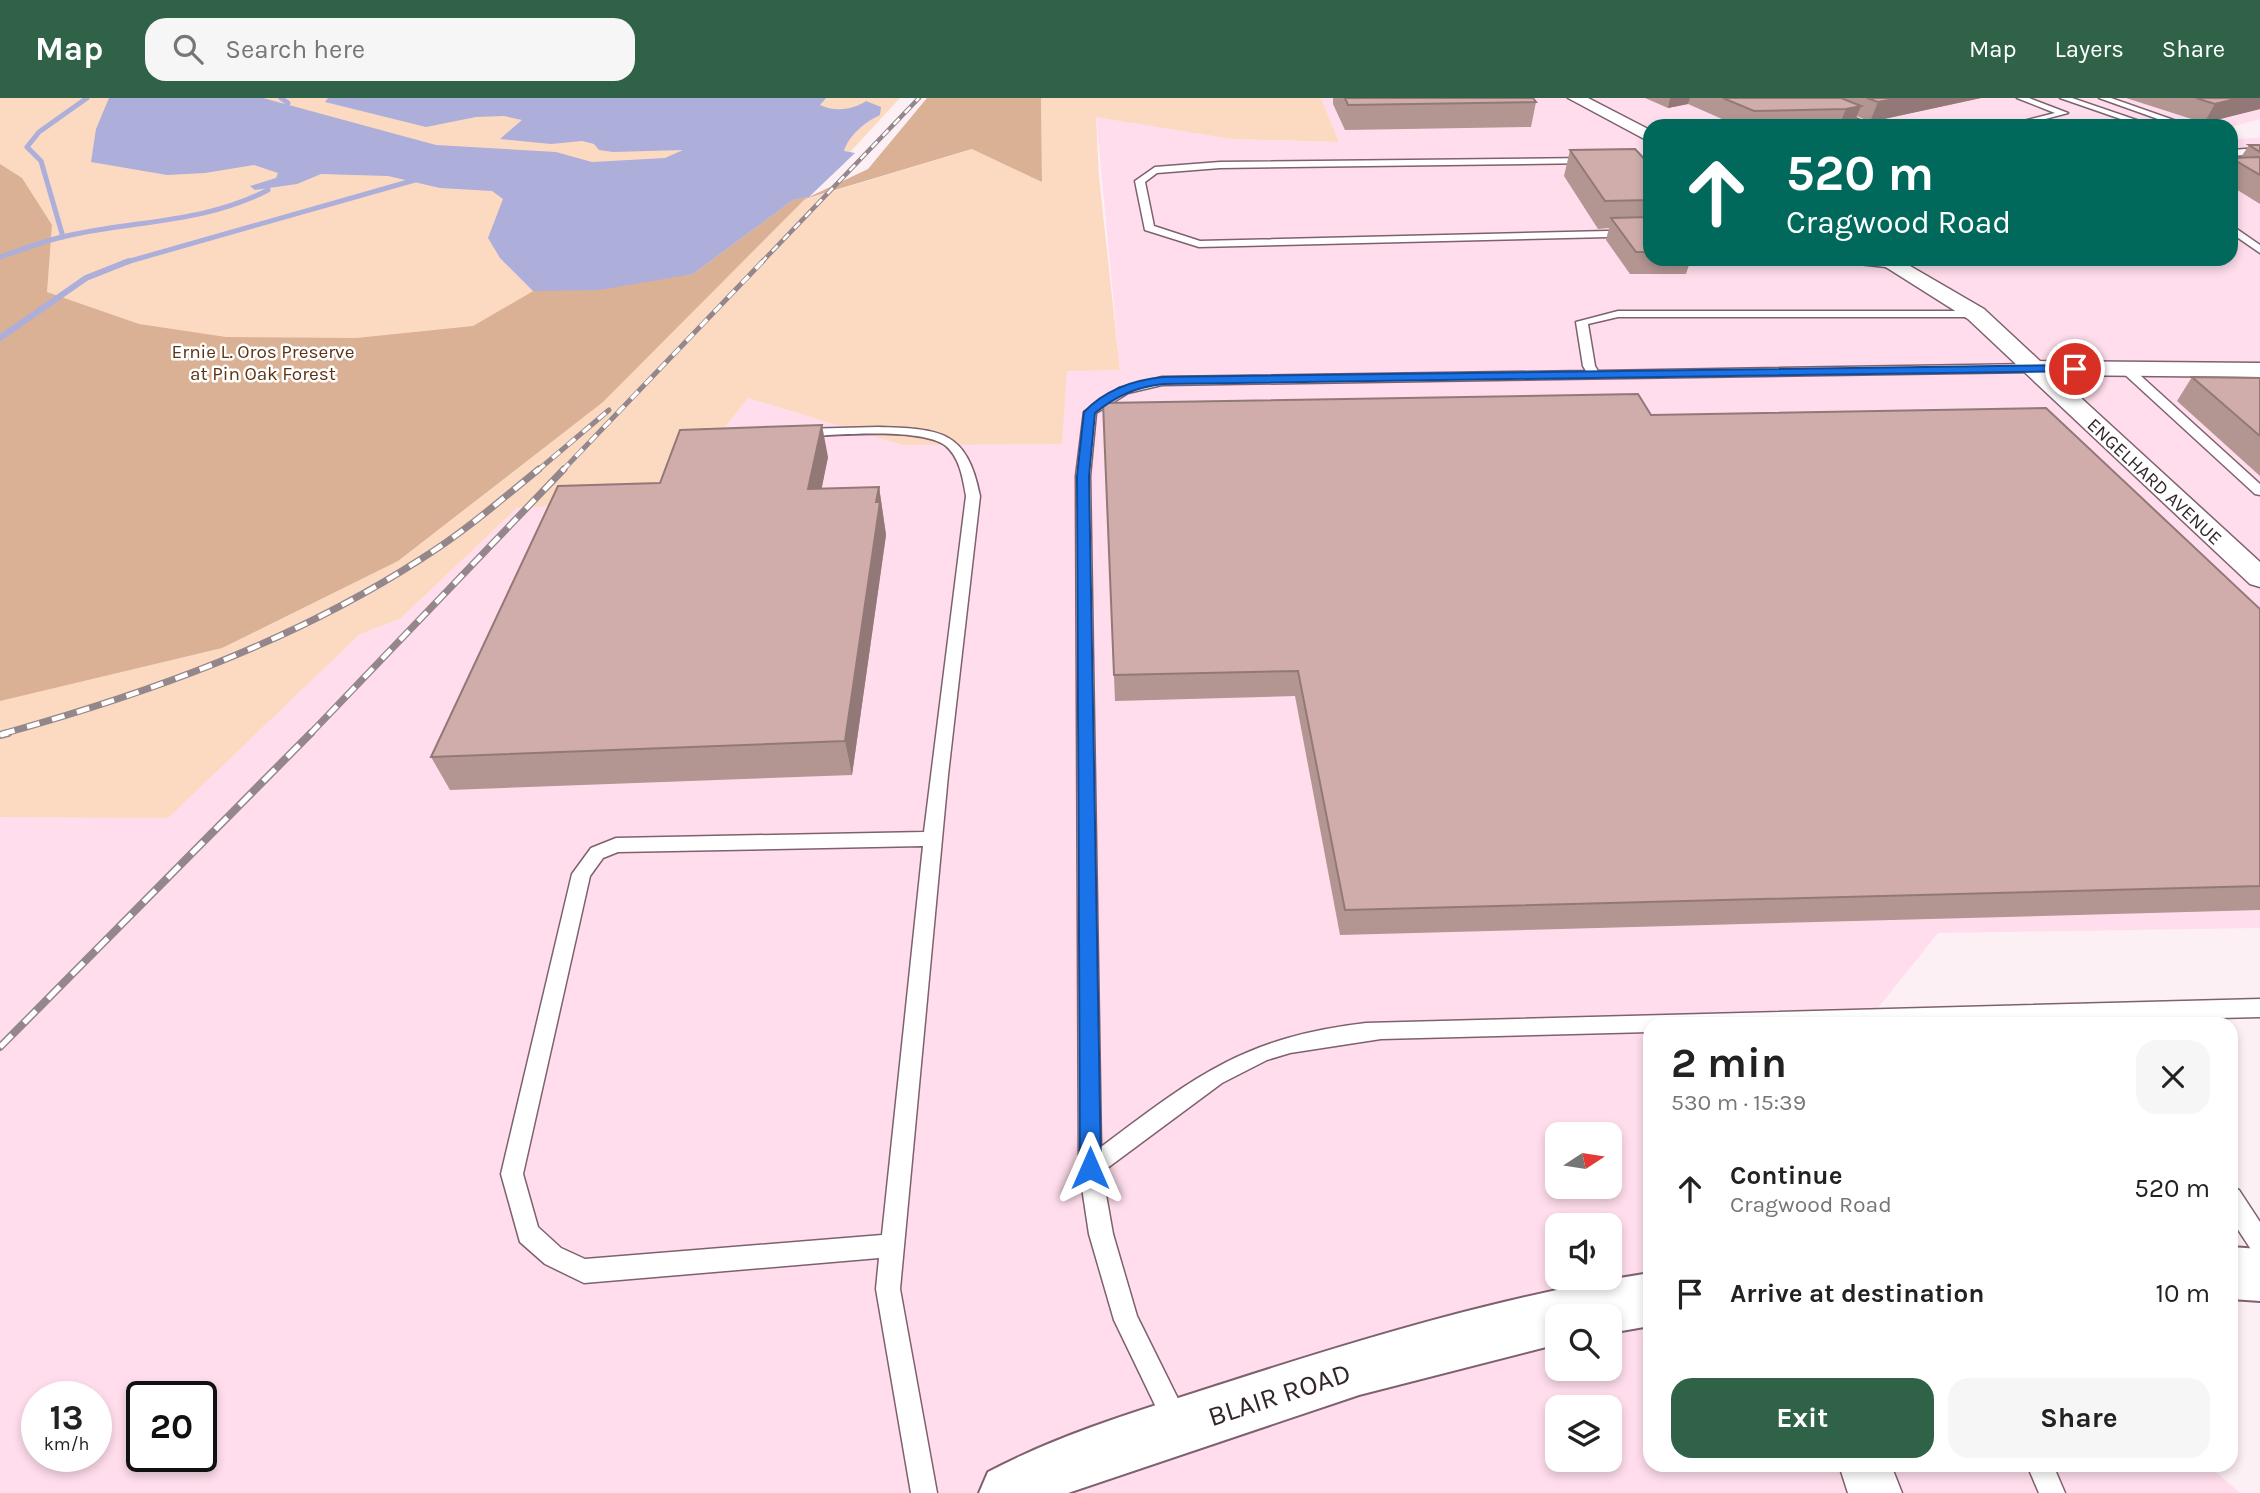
<!DOCTYPE html>
<html lang="en">
<head>
<meta charset="utf-8">
<style>
  :root { --surface:#fff; --page:#f6f6f6; --text:#222; --muted:#767676; --accent:#2f6247 }
  body { margin:0; font-family:Karla,sans-serif; background:var(--page); color:var(--text); height:100vh; display:flex; flex-direction:column; font-size:26px; white-space:nowrap }
  * { box-sizing:border-box; margin:0 }
  p { font-size:23px; color:var(--muted) }
  .icon { flex:none; width:38px; height:38px; fill:none; stroke:currentColor; stroke-width:2; stroke-linecap:round; stroke-linejoin:round }
  .map { position:relative; flex:1; overflow:hidden }
  .details { position:absolute; left:1643px; top:919px; width:595px; height:455px; display:flex; flex-direction:column; background:var(--surface); border-radius:21px; box-shadow:0 4px 10px #0003 }
  .details>* { flex:none }
  .guide { position:absolute; left:1643px; top:21px; width:595px; height:147px; border-radius:21px; box-shadow:0 4px 10px #0003; background:#00695c; color:#fff; overflow:hidden }
  .needle { width:46px; rotate:78deg }
  .buttons { position:absolute; left:1545px; top:1024px; display:grid; gap:14px }
  .buttons a { display:grid; place-items:center; width:77px; height:77px; border-radius:14px; background:var(--surface); box-shadow:0 4px 10px #0003; font-size:35px }
  .speed { position:absolute; left:21px; top:1283px; display:flex; gap:14px; font-size:35px; font-weight:700; text-align:center }
  .speed>* { display:grid; place-content:center; width:91px; height:91px; border-radius:50%; background:var(--surface); box-shadow:0 4px 10px #0003; line-height:1 }
  .speed small { font-size:18px; font-weight:400 }
  .speed .limit { border:4px solid #111; border-radius:10px; background:#fff; color:#111 }
  .pin { position:absolute; display:grid; place-items:center; width:60px; height:60px; color:#fff; margin:-30px; border:4px solid #fff; border-radius:50%; box-shadow:0 2px 7px #0007 }
  .me { position:absolute; width:77px; margin:-38px; rotate:0deg; stroke-linejoin:round; filter:drop-shadow(0 0 5px #0008) }
  .turn { display:flex; align-items:center; gap:24px; height:147px; padding:0 28px; font-size:32px }
  .turn .icon { width:91px; height:91px; stroke-width:2.5 }
  .turn b { display:block; font-size:49px; line-height:60px }
  .round { display:grid; place-items:center; flex:none; width:74px; height:74px; border-radius:21px; background:var(--page) }
  .overview { display:flex; align-items:center; justify-content:space-between; height:119px; padding:0 28px }
  h1 { font-size:42px; font-weight:700; line-height:52px }
  .action { display:flex; gap:14px; margin-top:auto; padding:14px 28px }
  .action a { flex:1; height:80px; border-radius:21px; background:var(--accent); color:#fff; font-size:28px; font-weight:700; line-height:80px; text-align:center }
  .action a+a { background:var(--page); color:var(--text) }
  ul { padding:0; list-style:none }
  li { display:flex; align-items:center; gap:21px; height:105px; padding:0 28px }
  li div { flex:1 }
  li b { display:block; font-size:26px }
  li em { font-style:normal }
  header { display:flex; align-items:center; gap:42px; box-sizing:border-box; height:98px; padding:0 35px; background:var(--accent); color:#fff }
  header strong { font-size:33px }
  nav { display:flex; gap:38px; margin-inline-start:auto; font-size:24px }
  .search { width:490px; height:63px; background:var(--page); display:flex; align-items:center; gap:18px; box-sizing:border-box; padding:0 24px; border-radius:21px; color:var(--muted); font-size:26px }
  .map>svg:first-child { display:block }
  .built { fill:#ffddec; fill-rule:evenodd }
  .green { fill:#fcdac2 }
  .forest { fill:#dab194 }
  .water { fill:#adaeda }
  .lines { fill:none; stroke-linecap:round; stroke-linejoin:round }
  .stream-far1 { stroke:#adaeda; stroke-width:5 }
  .stream { stroke:#adaeda; stroke-width:6 }
  .service-casing { stroke:#7e616e; stroke-width:3 }
  .minor-casing { stroke:#7e616e; stroke-width:3 }
  .tertiary-casing { stroke:#7e616e; stroke-width:4 }
  .service { fill:#fff; fill-rule:evenodd }
  .minor { fill:#fff; fill-rule:evenodd }
  .tertiary { fill:#fff; fill-rule:evenodd }
  .rail-far3-casing { stroke:#94878c; stroke-width:4.5 }
  .rail-far2-casing { stroke:#94878c; stroke-width:5 }
  .rail-far1-casing { stroke:#94878c; stroke-width:7 }
  .rail-casing { stroke:#94878c; stroke-width:8 }
  .rail-far3 { stroke:#fff; stroke-width:2.5; stroke-dasharray:8; stroke-linecap:butt }
  .rail-far2 { stroke:#fff; stroke-width:3.5; stroke-dasharray:10; stroke-linecap:butt }
  .rail-far1 { stroke:#fff; stroke-width:4.5; stroke-dasharray:13; stroke-linecap:butt }
  .rail { stroke:#fff; stroke-width:5; stroke-dasharray:17; stroke-linecap:butt }
  .wall { fill:#b39592 }
  .shaded-wall { fill:#927977 }
  .building { fill:#d0adaa; stroke:#927977; stroke-width:2 }
  .route { fill:#1a73e8; stroke:#114b97; stroke-width:2 }
  .labels { text-anchor:middle; stroke-width:5; stroke-linejoin:round; paint-order:stroke }
  .far-park-label { font-size:19px; fill:#5c3413; stroke:#fff }
  .far-street-label { font-size:19px; fill:#32262b; stroke:#fff }
  .near-street-label { font-size:28px; fill:#32262b; stroke:#fff }
</style>
</head>
<body>
<header>
<strong>Map</strong>
<div class="search"><svg class="icon" aria-label="search" viewBox="0 0 24 24"><circle cx="10" cy="10" r="6"/><path d="M15 15l6 6"/></svg>Search here</div>
<nav><a>Map</a><a>Layers</a><a>Share</a></nav>
</header>
<div class="map">
<svg width="2260" height="1395" viewBox="0 0 2260 1395">
  <rect width="100%" height="100%" fill="#fdf0f5"/>
  <!-- built -->
  <path class="built" d="M1321 0H2260V21L2231 29 1650 28V161H2231V41L2260 40V830L1938 835 1865 926H1650V1367H2208L2240 1395H0V668L400 521 517 410 667 403 748 300 902 347 1066 272H1120L1096 18 1231 41 1339 44ZM1558 1036H1610V1088H1558ZM1558 1127H1610V1180H1558ZM1558 1218H1610V1270H1558ZM37 1298H96V1358H37ZM142 1298H201V1358H142ZM1558 1309H1610V1362H1558Z"/>
  <!-- green -->
  <path class="green" d="M0 0H900L807 101 973 51 1042 83 1041 0H1321L1339 44 1231 41 1096 19 1099 79 1120 272 1067 273 1062 346 902 347 748 300 667 403 517 410 400 521 360 536 168 720 0 719Z"/>
  <!-- forest -->
  <path class="forest" d="M927 0H1041L1042 84 972 51 805 101 603 304 398 463 222 550 0 603V66L22 80 52 127 47 194 139 226 226 239 356 240 473 228 535 192 693 176 793 102 809 99 868 71Z"/>
  <!-- water -->
  <path class="water" d="M109 0H263L436 47 556 54 592 64 665 60 683 52 613 54 599 52 594 46 582 43 551 46 500 41 522 22 504 18 476 19 426 29 325 4 328 0H826L820 7C834 14 853 12 866 3L881 9 880 17C865 24 849 37 844 53L855 55 809 99 793 102 693 176 599 192 533 193 500 160 488 140 503 101 492 93 440 90 388 78 321 76 297 86 255 92 250 88 276 80 278 75 254 67 205 75 167 77 91 64 96 31Z"/>
  <g class="lines">
    <!-- stream-far1 -->
    <g class="stream-far1">
      <path d="M281 0 288 5"/>
      <path d="M63 139 41 63 27 49 39 34 87 0"/>
      <path d="M0 159C21 152 41 144 62 139 132 122 203 126 268 92"/>
      <path d="M123 165 415 82"/>
    </g>
    <!-- stream -->
    <path class="stream" d="M0 240 86 180 129 163"/>
    <!-- service casing -->
    <g class="service-casing">
      <g id="service">
        <path d="M1795 0H1806L1874 28H1862Z"/>
        <path d="M2017 0H2029L2068 15 2019 28H2004L2055 15Z"/>
        <path d="M2060 0H2072L2154 28H2141Z"/>
        <path d="M2099 0H2111L2185 26 2170 28 2172 26Z"/>
        <path d="M2260 50V56L2231 58V52Z"/>
        <path d="M1591 60 1594 65 1220 70 1157 75 1145 84 1154 128 1200 143 1650 132V138L1199 149 1145 132 1135 83 1155 69 1220 64Z"/>
        <path d="M2231 127 2260 147V155L2231 135Z"/>
        <path d="M1835 161H1868L1900 167 1895 170 1840 164Z"/>
        <path d="M1618 213H1976L1982 216 1976 219H1618L1588 226 1595 268 1598 273 2034 266 2040 270 2034 274 1162 287 1128 295 1096 315 1090 378 1101 1049C1195 978 1245 939 1366 925L2260 901V919L1974 926H1650V934L1381 941 1290 955 1267 962 1222 985 1102 1074 1113 1136 1137 1218 1189 1323 1185 1332 1176 1336 1167 1332 1114 1222 1089 1136 1079 1070 1076 378 1084 314 1119 290 1162 279 1586 273 1583 268 1576 224Z"/>
        <path d="M2122 268H2130L2260 386V397L2255 396 2122 274Z"/>
        <path d="M878 329C939 331 967 331 980 398L948 677 900 1191 937 1395H911L876 1191 879 1160 584 1185 545 1166 520 1144 501 1076 572 776 591 750 616 740 924 734 966 398C963 381 960 360 946 348 922 329 833 337 801 339L795 335 801 331ZM923 748 882 1137 585 1161 561 1150 538 1129 523 1076 590 778 603 760 618 754Z"/>
        <path d="M2231 1089 2239 1092 2260 1124V1156L2252 1153 2231 1121Z"/>
        <path d="M2027 1367H2053L2065 1395H2039Z"/>
      </g>
    </g>
    <!-- minor casing -->
    <g class="minor-casing">
      <g id="minor">
        <path d="M1568 0H1588L1650 32V44Z"/>
        <path d="M1873 161H1898L1984 211 2040 263 2260 265V279L2056 277 2260 464V489L2250 486 1968 221Z"/>
        <path d="M1839 1367H1891L1902 1395H1848Z"/>
      </g>
    </g>
    <!-- tertiary casing -->
    <g class="tertiary-casing">
      <g id="tertiary">
        <path d="M2231 1149 2260 1151V1203L2231 1201Z"/>
        <path d="M1650 1175V1228L1610 1235V1218H1558V1246L1359 1297 1068 1395H979L988 1374C1064 1334 1144 1311 1225 1285 1364 1240 1506 1197 1650 1175Z"/>
      </g>
    </g>
    <!-- service -->
    <use href="#service" class="service"/>
    <!-- minor -->
    <use href="#minor" class="minor"/>
    <!-- tertiary -->
    <use href="#tertiary" class="tertiary"/>
    <!-- rail-far3 casing -->
    <g class="rail-far3-casing">
      <path id="rail-far3" d="M761 165 919 0"/>
    </g>
    <!-- rail-far2 casing -->
    <g class="rail-far2-casing">
      <g id="rail-far2">
        <path d="M537 373 609 312"/>
        <path d="M562 373 763 163"/>
      </g>
    </g>
    <!-- rail-far1 casing -->
    <g class="rail-far1-casing">
      <g id="rail-far1">
        <path d="M2 636C149 595 292 544 421 461 463 435 501 402 539 371"/>
        <path d="M310 636 564 371"/>
      </g>
    </g>
    <!-- rail casing -->
    <g class="rail-casing">
      <g id="rail">
        <path d="M0 637 8 635"/>
        <path d="M0 949 311 635"/>
      </g>
    </g>
    <!-- rail-far3 -->
    <use href="#rail-far3" class="rail-far3"/>
    <!-- rail-far2 -->
    <use href="#rail-far2" class="rail-far2"/>
    <!-- rail-far1 -->
    <use href="#rail-far1" class="rail-far1"/>
    <!-- rail -->
    <use href="#rail" class="rail"/>
  </g>
  <!-- wall -->
  <g class="wall">
    <path d="M1333 0H1533L1536 4 1531 29 1345 32 1333 6Z"/>
    <path d="M1645 0H1981L1870 24 1857 18 1853 27 1850 28H1738L1688 6 1668 10Z"/>
    <path d="M2126 0H2260V11L2204 25Z"/>
    <path d="M2249 47H2260V106L2231 88V60L2241 59Z"/>
    <path d="M1570 52 1650 67V161H1691L1686 176H1630L1606 142 1609 130 1598 131 1564 78Z"/>
    <path d="M2192 279 2260 280V378L2177 303Z"/>
    <path d="M1103 305 1651 317 2260 511V812L1340 837 1295 598 1115 603Z"/>
    <path d="M828 359 821 391 879 389 886 437 852 677 450 692 431 659Z"/>
  </g>
  <!-- shaded-wall -->
  <g class="shaded-wall">
    <path d="M1670 0H1690L1688 6 1668 10Z"/>
    <path d="M1899 0H1981L1870 24 1878 4Z"/>
    <path d="M2239 0H2260V11L2204 25 2215 6Z"/>
    <path d="M1861 8 1853 27 1839 28 1846 11Z"/>
    <path d="M822 327 828 359 815 424 808 391Z"/>
    <path d="M879 389 886 437 852 677 845 643Z"/>
  </g>
  <!-- building -->
  <g class="building">
    <path d="M1345 0H1533L1536 4 1348 7Z"/>
    <path d="M1723 0H1841L1861 8 1846 11 1754 13Z"/>
    <path d="M1867 0H1899L1878 4Z"/>
    <path d="M2196 0H2239L2215 6Z"/>
    <path d="M2249 47H2260V54Z"/>
    <path d="M1635 51 1650 67V89H1648L1650 93V102L1605 103 1570 52Z"/>
    <path d="M2260 59V77L2231 60Z"/>
    <path d="M1650 119V154H1636L1611 120Z"/>
    <path d="M2192 279 2260 280V338Z"/>
    <path d="M1638 296 1651 317 2046 310 2260 511V788L1345 812 1298 573 1114 577 1103 305Z"/>
    <path d="M822 327 808 391 879 389 876 404H880L845 643 431 659 558 388 660 385 680 332Z"/>
  </g>
  <!-- route -->
  <path class="route" d="M2075 267 2079 268V273L1163 286C1136 289 1116 298 1095 315L1089 378 1101 1070 1098 1077 1090 1080 1083 1077 1080 1070 1077 378 1084 314C1105 292 1133 282 1163 279Z"/>
  <g class="labels">
    <!-- far-park labels -->
    <g class="far-park-label">
      <text x="263" y="260">Ernie L. Oros Preserve<tspan x="263" dy="22">at Pin Oak Forest</tspan></text>
    </g>
    <!-- far-street labels -->
    <g class="far-street-label">
      <text transform="translate(2155 383) rotate(43)" y="7">ENGELHARD AVENUE</text>
    </g>
    <!-- near-street labels -->
    <g class="near-street-label">
      <text transform="translate(1279 1296) rotate(-18)" y="10">BLAIR ROAD</text>
    </g>
  </g>
</svg>
<div class="buttons">
<a><svg class="needle" viewBox="-14 -14 28 28"><path d="M0-13l5 13h-10z" fill="#e53935"/><path d="M0 13l5-13h-10z" fill="#767676"/></svg></a>
<a><svg class="icon" aria-label="sound" viewBox="0 0 24 24"><path d="M4 9h4l5-4v14l-5-4H4zM17 9q2 3 0 6"/></svg></a>
<a><svg class="icon" aria-label="search" viewBox="0 0 24 24"><circle cx="10" cy="10" r="6"/><path d="M15 15l6 6"/></svg></a>
<a><svg class="icon" aria-label="layers" viewBox="0 0 24 24"><path d="M12 4l9 5-9 5-9-5zM3 14l9 5 9-5"/></svg></a>
</div>
<div class="speed"><div>13<small>km/h</small></div><div class="limit">20</div></div>
<div class="pin" style="left:2075px;top:271px;background:#d93025"><svg class="icon" aria-label="arrive" viewBox="0 0 24 24"><path d="M6 21V4h12l-3 4 3 4H6"/></svg></div>
<svg class="me" style="left:1090px;top:1070px" viewBox="-20 -20 40 40"><path d="M0-17L14 15 0 8-14 15z" fill="#1a73e8" stroke="#fff" stroke-width="4"/></svg>
<div class="guide">
<div class="turn"><svg class="icon" aria-label="ahead" viewBox="0 0 24 24"><path d="M12 20V5M6 11l6-6 6 6"/></svg><div><b>520 m</b>Cragwood Road</div></div>
</div>
<section class="details">
<div class="overview"><div><h1>2 min</h1><p>530 m · 15:39</p></div><a class="round"><svg class="icon" aria-label="close" viewBox="0 0 24 24"><path d="M6 6l12 12M18 6L6 18"/></svg></a></div>
<ul>
<li><svg class="icon" aria-label="ahead" viewBox="0 0 24 24"><path d="M12 20V5M6 11l6-6 6 6"/></svg><div><b>Continue</b><p>Cragwood Road</p></div><em>520 m</em></li>
<li><svg class="icon" aria-label="arrive" viewBox="0 0 24 24"><path d="M6 21V4h12l-3 4 3 4H6"/></svg><div><b>Arrive at destination</b></div><em>10 m</em></li>
</ul>
<div class="action"><a>Exit</a><a>Share</a></div>
</section>
</div>
</body>
</html>
